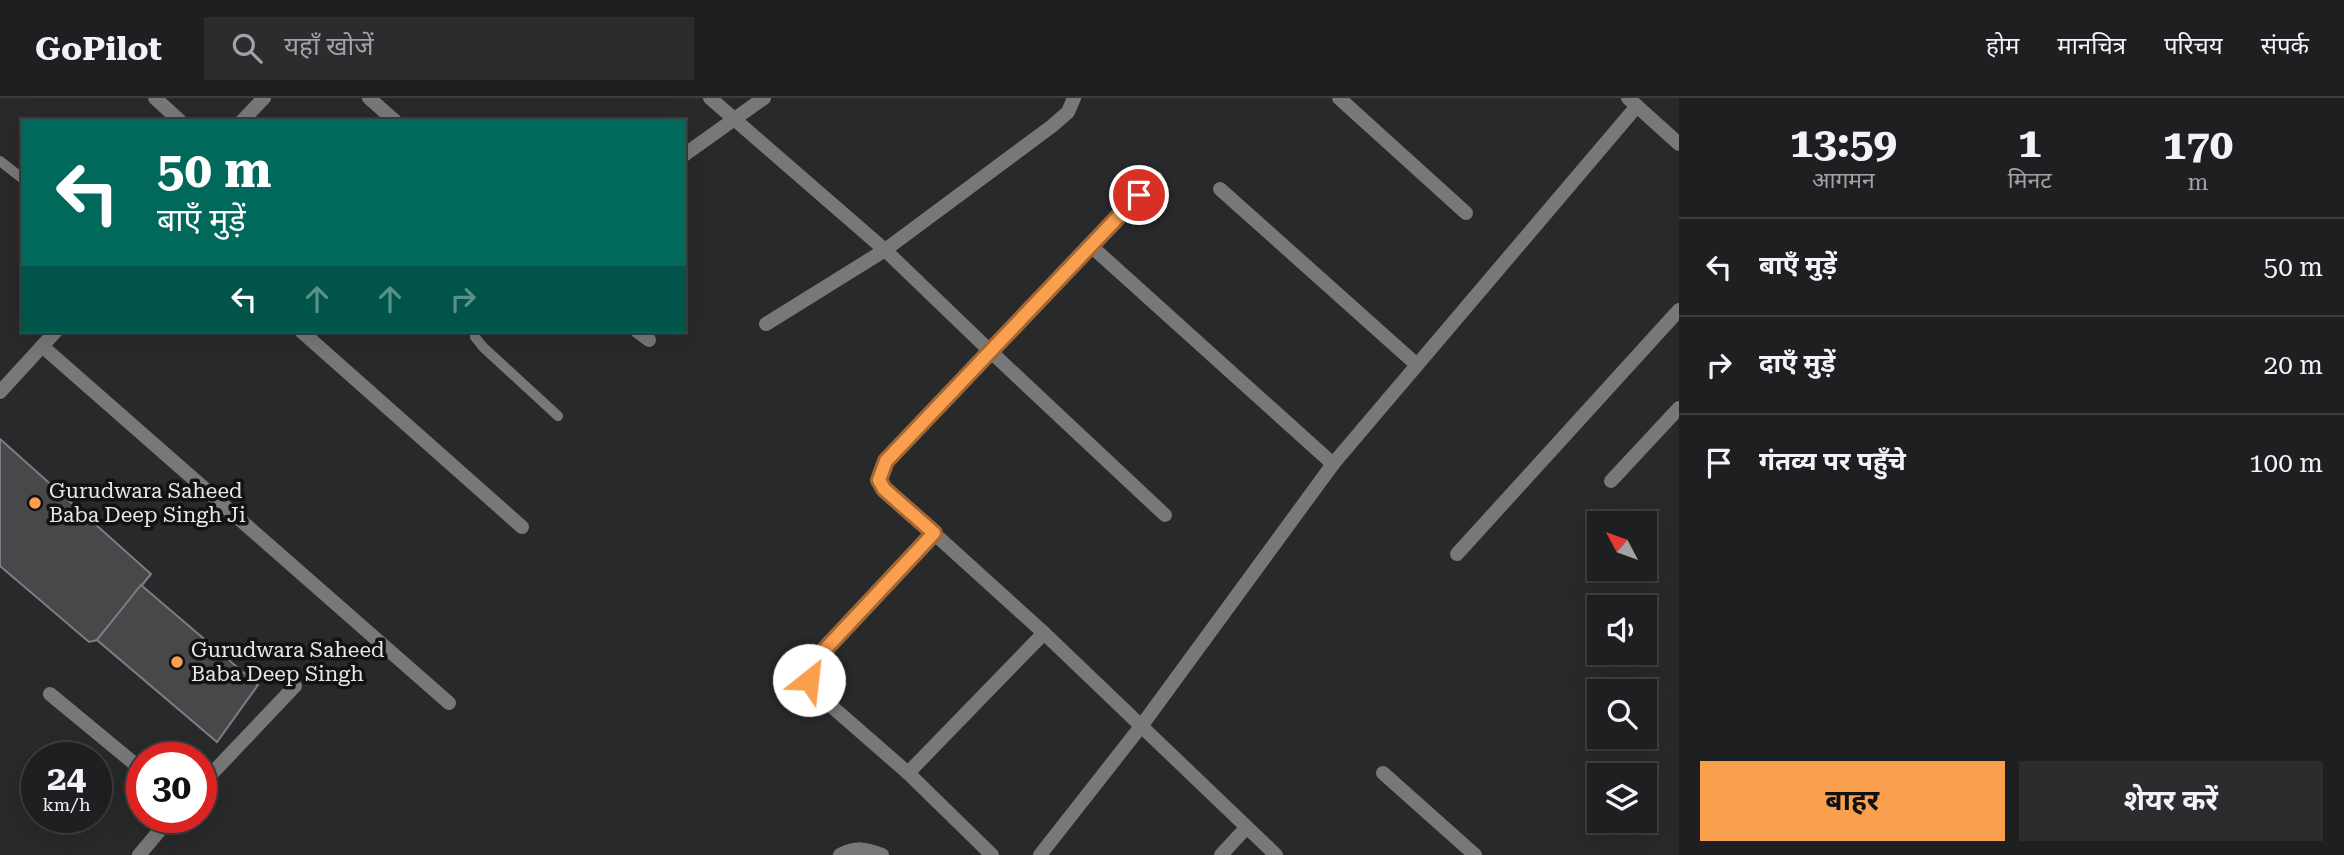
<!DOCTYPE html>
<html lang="hi">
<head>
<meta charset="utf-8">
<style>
  :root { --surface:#1e1f20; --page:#2b2c2d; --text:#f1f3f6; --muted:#a1a2a5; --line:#3c3d3e; --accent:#fa9f4e }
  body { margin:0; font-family:"Roboto Serif","Noto Sans Devanagari",serif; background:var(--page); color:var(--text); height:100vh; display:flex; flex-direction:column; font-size:26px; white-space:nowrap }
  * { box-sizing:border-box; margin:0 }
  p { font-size:23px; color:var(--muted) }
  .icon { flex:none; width:38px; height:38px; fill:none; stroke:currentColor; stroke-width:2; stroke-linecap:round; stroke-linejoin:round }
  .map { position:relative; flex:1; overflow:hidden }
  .details { display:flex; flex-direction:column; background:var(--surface); width:665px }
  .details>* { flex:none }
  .top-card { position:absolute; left:21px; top:21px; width:665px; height:214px; border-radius:0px; box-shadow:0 7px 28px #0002,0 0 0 2px var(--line); background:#00695c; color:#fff; overflow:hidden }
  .needle { width:46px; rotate:311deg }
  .buttons { position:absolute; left:1587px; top:413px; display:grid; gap:14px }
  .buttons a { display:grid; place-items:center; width:70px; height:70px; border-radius:0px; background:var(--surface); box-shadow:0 7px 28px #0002,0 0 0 2px var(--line); font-size:35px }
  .speed { position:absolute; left:21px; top:644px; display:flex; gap:14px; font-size:35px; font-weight:700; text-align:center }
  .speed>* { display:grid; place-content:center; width:91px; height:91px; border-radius:50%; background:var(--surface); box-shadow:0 7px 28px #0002,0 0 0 2px var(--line); line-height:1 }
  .speed small { font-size:18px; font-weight:400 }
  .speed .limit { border:10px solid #d22; background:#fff; color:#111 }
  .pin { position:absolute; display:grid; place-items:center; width:60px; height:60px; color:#fff; margin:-30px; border:4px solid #fff; border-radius:50%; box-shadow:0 2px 7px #0007 }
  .me { position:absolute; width:77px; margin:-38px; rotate:29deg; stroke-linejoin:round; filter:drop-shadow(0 0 5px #0008) }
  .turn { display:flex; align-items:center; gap:24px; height:147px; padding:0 21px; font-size:32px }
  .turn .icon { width:91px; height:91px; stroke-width:2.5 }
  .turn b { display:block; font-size:49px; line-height:60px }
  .lanes { display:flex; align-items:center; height:66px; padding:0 21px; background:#0003; justify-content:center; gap:35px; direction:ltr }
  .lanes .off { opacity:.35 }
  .eta { display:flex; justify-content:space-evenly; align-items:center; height:119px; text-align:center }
  .eta b { font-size:42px; font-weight:700; line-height:49px }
  .primary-button { display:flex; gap:14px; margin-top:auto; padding:14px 21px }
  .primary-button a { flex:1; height:80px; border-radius:0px; background:var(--accent); color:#111; font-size:28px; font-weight:700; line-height:80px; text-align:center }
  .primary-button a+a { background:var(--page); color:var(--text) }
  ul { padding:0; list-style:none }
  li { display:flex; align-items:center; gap:21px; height:98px; padding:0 21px; border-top:2px solid var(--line) }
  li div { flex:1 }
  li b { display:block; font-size:26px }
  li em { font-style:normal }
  header { display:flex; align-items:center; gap:42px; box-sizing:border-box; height:98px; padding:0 35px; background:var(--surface); border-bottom:2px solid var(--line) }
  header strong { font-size:33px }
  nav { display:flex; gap:38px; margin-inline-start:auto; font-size:24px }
  .search { width:490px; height:63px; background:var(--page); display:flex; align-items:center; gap:18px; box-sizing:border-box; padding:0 24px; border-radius:0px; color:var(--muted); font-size:26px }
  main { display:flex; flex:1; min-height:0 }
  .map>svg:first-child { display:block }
  .building { fill:#47484a; stroke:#7d7e81; stroke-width:2 }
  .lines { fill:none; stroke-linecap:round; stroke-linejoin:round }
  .service { stroke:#777879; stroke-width:10 }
  .minor { stroke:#777879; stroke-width:14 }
  .tertiary { stroke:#777879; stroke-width:14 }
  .route-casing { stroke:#a26733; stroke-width:18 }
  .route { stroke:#fa9f4e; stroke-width:12 }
  .poi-dot { fill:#fa9f4e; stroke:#111213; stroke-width:2.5 }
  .labels { text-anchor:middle; stroke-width:7; stroke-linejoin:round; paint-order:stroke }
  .poi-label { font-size:21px; fill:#e7e7e9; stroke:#111213; text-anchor:start }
</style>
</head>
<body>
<header>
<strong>GoPilot</strong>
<div class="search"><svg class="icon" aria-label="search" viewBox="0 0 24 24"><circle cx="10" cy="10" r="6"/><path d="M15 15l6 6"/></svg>यहाँ खोजें</div>
<nav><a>होम</a><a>मानचित्र</a><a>परिचय</a><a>संपर्क</a></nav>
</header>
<main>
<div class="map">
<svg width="1679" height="757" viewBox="0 0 1679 757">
  <rect width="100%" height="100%" fill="#28292b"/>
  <!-- building -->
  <g class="building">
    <path d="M0 341 151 476 97 542 89 544 0 468Z"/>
    <path d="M141 487 258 587 217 644 97 542Z"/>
  </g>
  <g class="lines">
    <!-- service -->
    <g class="service">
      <path d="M0 63 23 81"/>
      <path d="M475 233V239L483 249 558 318"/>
    </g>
    <!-- minor -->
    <g class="minor">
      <path d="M155 0 180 23"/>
      <path d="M369 0 395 23"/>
      <path d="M710 0 885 152 990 253 886 363 879 382 885 391 1044 535 1276 757"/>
      <path d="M1339 0 1466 115"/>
      <path d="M1628 0 1679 46"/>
      <path d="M684 57 764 0"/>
      <path d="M1156 80 990 253 1165 417"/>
      <path d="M1220 91 1417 267"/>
      <path d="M1091 148 1333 366 1637 8"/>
      <path d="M766 226 885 152 1052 28 1068 14 1074 0"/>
      <path d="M301 233 522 429"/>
      <path d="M637 233 649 242"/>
      <path d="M42 248 449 605"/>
      <path d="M1611 383 1679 310"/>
      <path d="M934 435 816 561 809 582 814 593 908 675 992 757"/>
      <path d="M1457 456 1679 212"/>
      <path d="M50 596 142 672"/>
      <path d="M908 675 1044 535"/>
      <path d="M1383 675 1475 757"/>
      <path d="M201 687 295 588"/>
      <path d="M139 757 171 719"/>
      <path d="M840 757C856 749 865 750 882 757"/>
      <path d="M1040 757 1142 627 1333 366"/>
      <path d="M1221 757 1246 730"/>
    </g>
    <!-- tertiary -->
    <g class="tertiary">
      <path d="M242 23 264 0"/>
      <path d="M0 294 56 233"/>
    </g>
  </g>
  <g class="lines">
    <!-- route casing -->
    <g class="route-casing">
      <path id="route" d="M809 582 816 561 934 435 884 391 879 382 886 363 1139 97"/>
    </g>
    <!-- route -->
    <use href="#route" class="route"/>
  </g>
  <!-- markers -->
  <g class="poi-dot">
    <circle cx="35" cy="405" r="7"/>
    <circle cx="177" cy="564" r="7"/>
  </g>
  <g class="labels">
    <!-- poi labels -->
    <g class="poi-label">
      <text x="49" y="400">Gurudwara Saheed<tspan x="49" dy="24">Baba Deep Singh Ji</tspan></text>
      <text x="191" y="559">Gurudwara Saheed<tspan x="191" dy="24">Baba Deep Singh</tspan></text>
    </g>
  </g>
</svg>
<div class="buttons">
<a><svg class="needle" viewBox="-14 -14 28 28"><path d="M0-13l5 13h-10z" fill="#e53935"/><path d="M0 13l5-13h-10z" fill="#a1a2a5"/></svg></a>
<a><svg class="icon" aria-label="sound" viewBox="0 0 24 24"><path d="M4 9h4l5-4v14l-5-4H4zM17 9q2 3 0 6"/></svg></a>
<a><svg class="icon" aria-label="search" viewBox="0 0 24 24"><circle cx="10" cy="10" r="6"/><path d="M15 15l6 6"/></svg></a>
<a><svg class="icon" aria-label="layers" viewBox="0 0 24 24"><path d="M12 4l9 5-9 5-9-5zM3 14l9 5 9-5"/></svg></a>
</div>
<div class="speed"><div>24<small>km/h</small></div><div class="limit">30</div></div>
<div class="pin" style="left:1139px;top:97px;background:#d93025"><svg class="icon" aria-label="arrive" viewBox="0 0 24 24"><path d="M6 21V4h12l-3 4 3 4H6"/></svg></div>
<svg class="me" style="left:809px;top:582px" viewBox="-20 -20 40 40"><circle r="19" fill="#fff"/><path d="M0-13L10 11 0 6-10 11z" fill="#fa9f4e"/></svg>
<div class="top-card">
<div class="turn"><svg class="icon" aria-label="left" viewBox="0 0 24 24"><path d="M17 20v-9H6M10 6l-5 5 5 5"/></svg><div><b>50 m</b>बाएँ मुड़ें</div></div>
<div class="lanes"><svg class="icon" aria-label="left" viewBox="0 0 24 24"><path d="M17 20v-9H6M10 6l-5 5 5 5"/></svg><svg class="icon off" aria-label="ahead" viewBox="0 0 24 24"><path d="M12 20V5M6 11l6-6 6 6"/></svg><svg class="icon off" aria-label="ahead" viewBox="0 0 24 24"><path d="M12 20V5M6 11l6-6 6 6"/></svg><svg class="icon off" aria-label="right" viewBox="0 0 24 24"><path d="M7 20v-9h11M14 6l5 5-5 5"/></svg></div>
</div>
</div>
<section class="details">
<div class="eta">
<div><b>13:59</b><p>आगमन</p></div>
<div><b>1</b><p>मिनट</p></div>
<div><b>170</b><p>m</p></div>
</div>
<ul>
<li><svg class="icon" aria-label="left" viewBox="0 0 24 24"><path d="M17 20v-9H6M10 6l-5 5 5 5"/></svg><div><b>बाएँ मुड़ें</b></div><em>50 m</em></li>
<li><svg class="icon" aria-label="right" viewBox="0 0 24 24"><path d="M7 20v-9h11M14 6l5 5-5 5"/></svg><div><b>दाएँ मुड़ें</b></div><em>20 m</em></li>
<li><svg class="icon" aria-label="arrive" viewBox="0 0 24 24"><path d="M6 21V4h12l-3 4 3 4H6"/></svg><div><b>गंतव्य पर पहुँचे</b></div><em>100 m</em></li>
</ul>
<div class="primary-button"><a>बाहर</a><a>शेयर करें</a></div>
</section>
</main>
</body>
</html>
